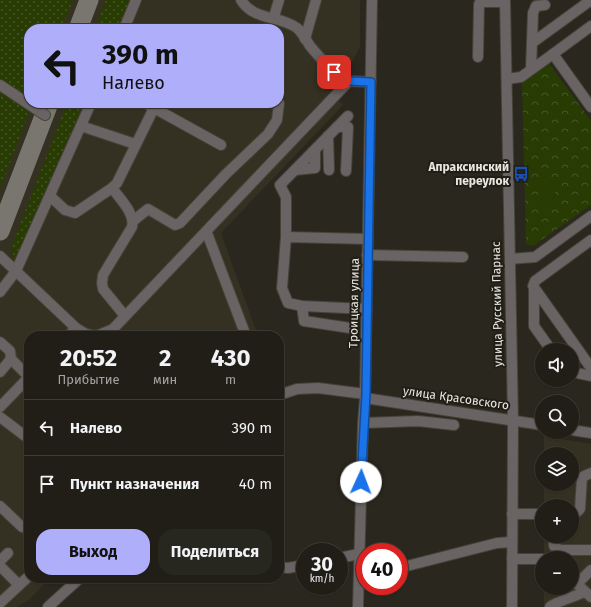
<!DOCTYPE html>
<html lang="ru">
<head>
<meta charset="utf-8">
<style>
  :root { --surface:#201e16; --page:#28271f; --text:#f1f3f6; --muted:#a2a2a1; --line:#3d3c35; --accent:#afaefa }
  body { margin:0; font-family:"Fira Sans",sans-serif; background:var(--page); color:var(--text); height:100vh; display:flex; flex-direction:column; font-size:15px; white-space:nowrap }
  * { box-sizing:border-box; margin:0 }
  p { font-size:13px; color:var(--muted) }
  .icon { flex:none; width:22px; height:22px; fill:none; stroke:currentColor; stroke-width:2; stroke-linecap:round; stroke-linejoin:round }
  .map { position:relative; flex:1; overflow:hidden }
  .side { position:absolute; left:24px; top:331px; width:260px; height:252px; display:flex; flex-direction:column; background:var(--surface); border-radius:16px; box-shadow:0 1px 3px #0004,0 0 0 1px var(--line) }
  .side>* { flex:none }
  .top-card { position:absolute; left:24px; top:24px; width:260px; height:84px; border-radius:16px; box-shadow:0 1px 3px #0004,0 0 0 1px var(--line); background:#afaefa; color:#111; overflow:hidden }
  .controls { position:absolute; left:535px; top:343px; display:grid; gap:8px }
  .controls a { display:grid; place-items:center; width:44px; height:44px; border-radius:50%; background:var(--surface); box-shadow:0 1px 3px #0004,0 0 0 1px var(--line); font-size:20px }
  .speed { position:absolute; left:296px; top:543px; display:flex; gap:8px; font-size:20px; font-weight:700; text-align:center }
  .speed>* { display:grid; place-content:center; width:52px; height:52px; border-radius:50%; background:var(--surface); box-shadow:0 1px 3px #0004,0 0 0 1px var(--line); line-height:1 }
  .speed small { font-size:10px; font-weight:400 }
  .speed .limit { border:6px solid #d22; background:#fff; color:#111 }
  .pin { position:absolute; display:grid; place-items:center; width:34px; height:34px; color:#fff; margin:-17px; border-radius:8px; box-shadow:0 2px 6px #0006 }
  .me { position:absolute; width:44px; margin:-22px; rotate:2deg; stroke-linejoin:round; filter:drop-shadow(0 0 3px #0008) }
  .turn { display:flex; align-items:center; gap:14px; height:84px; padding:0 12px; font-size:18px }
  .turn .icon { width:52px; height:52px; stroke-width:2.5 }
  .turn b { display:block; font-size:28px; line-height:34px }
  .eta { display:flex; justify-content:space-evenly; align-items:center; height:68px; text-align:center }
  .eta b { font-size:24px; font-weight:700; line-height:28px }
  .cta { display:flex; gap:8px; margin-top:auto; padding:8px 12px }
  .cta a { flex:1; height:46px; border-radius:16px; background:var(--accent); color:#111; font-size:16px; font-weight:700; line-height:46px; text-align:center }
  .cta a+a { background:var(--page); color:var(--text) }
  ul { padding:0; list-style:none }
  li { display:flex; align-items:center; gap:12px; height:56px; padding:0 12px; border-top:1px solid var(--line) }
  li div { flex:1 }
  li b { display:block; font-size:15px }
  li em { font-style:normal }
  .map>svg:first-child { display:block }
  .built { fill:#353122; fill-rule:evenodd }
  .grass { fill:url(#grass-dots) }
  .forest { fill:url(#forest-crowns) }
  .garden { fill:#283b02 }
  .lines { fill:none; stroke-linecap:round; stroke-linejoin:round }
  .taxiway { stroke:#78766e; stroke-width:19 }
  .minor-casing { stroke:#454339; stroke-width:12 }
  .minor { stroke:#696363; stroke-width:10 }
  .route-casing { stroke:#114b97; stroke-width:10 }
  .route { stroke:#1a73e8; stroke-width:7 }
  .labels { text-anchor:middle; stroke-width:4; stroke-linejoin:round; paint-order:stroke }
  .poi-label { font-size:12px; font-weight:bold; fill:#e8e6e0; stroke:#201e15; text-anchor:end }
  .street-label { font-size:12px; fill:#e8e6e0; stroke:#201e15 }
</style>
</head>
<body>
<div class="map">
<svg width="591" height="607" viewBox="0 0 591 607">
  <defs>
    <pattern id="grass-dots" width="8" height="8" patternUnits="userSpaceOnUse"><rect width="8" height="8" fill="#283b02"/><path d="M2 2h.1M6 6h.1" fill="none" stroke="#475727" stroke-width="1.8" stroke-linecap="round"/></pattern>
    <pattern id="forest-crowns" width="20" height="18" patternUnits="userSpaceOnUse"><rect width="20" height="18" fill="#283b02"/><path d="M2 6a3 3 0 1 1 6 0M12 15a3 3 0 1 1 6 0" fill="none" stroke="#475727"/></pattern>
  </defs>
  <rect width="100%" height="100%" fill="#2a281e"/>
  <!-- built -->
  <g class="built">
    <path d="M0 0H360V47L349 67 327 88 343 105 221 233 258 336H29V578H50L30 599 17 607H0ZM29 29H279V103H29Z"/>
    <path d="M544 436 591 444V607H544V588H572V558H544V536H572V506H544V484H572V454H544Z"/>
  </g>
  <!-- grass -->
  <g class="grass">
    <path d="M0 0H73L61 29H29V103H33L0 189Z"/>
    <path d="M106 0H130L117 29H95Z"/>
    <path d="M67 103H84L15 259 11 255V248Z"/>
  </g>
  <!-- forest -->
  <path class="forest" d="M548 62 591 121V205L533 246 526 244 522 80Z"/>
  <!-- garden -->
  <path class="garden" d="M542 178 558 182 551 206 536 202Z"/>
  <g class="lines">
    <!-- taxiway -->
    <g class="taxiway">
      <path d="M78 29 89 0"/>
      <path d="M0 231 49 103"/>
    </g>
    <!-- minor casing -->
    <g class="minor-casing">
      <g id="minor">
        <path d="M241 0C254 21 279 15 297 28 302 32 306 40 310 46 321 59 333 73 349 81"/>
        <path d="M505 0 513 420 512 607"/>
        <path d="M273 20 279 0"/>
        <path d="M591 26 553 54 591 107"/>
        <path d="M124 29 136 0"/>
        <path d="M305 39 316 0"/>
        <path d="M532 43 591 0"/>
        <path d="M478 57 479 4 482 2H505"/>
        <path d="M531 69 533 13 536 6 545 5"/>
        <path d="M279 71V83"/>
        <path d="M507 79 521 77 553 54"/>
        <path d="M0 85 45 115"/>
        <path d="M145 103 221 145"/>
        <path d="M81 126 135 144"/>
        <path d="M337 127H348L346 171"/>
        <path d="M328 136 329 170"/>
        <path d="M295 170 315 168V150"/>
        <path d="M112 188C120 199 135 213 132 227L103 275 102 283 103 289 125 316"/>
        <path d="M50 196 65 210 75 213 112 188 117 183 154 108"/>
        <path d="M133 221 148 209 175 225 180 223 226 174 268 134 277 120 279 103"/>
        <path d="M207 233 246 336"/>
        <path d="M286 237V197L280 185 348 116"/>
        <path d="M591 240 535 281 533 286 591 368"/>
        <path d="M367 255 463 257"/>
        <path d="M0 256 76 328 86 334 96 336"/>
        <path d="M510 259 535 257 591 216"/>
        <path d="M534 289V326L551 350"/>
        <path d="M0 292 16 271 91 103"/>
        <path d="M302 306 304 321 350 328"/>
        <path d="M367 309 302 306 288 303 282 288 286 237 368 239"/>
        <path d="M68 336 76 328"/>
        <path d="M96 336 113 329 349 81 371 82"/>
        <path d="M0 342 10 351 11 359 29 377"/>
        <path d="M0 372 11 359"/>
        <path d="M572 372 591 376"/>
        <path d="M279 395 297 389 318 388 365 394"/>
        <path d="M365 398 542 425"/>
        <path d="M0 407 29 377"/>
        <path d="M0 417 29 439"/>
        <path d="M363 423 418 421 454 425"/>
        <path d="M572 430 591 433"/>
        <path d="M0 506 22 527 29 529"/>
        <path d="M512 514H542"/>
        <path d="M572 514 576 513 580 509 582 477 591 473"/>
        <path d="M553 536 554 546 560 550H591"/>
        <path d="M339 558 359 554"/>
        <path d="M512 559H542"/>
        <path d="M0 561 8 553"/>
        <path d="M0 566 19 585"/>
        <path d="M279 567 288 568 305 565"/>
        <path d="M399 568 497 543 512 542"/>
        <path d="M591 570 577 584 591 597"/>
        <path d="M0 603 29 576"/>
        <path d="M48 607 80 578"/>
        <path d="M358 607 363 423 365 398 372 0"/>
        <path d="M550 607C553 603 578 595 585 592"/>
      </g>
    </g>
    <!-- minor -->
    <use href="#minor" class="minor"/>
  </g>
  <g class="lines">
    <!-- route casing -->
    <g class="route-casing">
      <path id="route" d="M334 72 349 81 371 82 366 394 361 482"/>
    </g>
    <!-- route -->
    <use href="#route" class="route"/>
  </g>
  <!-- icons -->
  <defs>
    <g id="bus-bare" transform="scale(1.2)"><path d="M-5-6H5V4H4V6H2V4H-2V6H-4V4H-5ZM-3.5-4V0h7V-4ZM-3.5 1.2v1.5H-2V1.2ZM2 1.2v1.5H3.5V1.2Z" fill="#1a4fb4" stroke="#201e15" stroke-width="2.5" paint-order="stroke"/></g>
  </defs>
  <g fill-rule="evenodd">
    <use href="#bus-bare" x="521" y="174"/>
  </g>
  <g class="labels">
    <!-- poi labels -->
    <g class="poi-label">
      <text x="509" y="171">Апраксинский<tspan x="509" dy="14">переулок</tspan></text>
    </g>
    <!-- street labels -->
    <g class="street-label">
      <text transform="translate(354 303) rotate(-89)" y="4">Троицкая улица</text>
      <text transform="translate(497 304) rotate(-91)" y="4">улица Русский Парнас</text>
      <text transform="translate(456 398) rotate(8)" y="4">улица Красовского</text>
    </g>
  </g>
</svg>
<div class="controls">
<a><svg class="icon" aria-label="sound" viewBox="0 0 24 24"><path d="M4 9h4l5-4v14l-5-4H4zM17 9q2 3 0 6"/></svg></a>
<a><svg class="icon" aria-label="search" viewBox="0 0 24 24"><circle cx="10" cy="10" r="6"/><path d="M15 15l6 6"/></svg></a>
<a><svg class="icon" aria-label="layers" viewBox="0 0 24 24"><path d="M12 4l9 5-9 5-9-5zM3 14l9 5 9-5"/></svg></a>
<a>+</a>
<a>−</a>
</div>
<div class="speed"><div>30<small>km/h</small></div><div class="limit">40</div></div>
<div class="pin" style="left:334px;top:72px;background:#d93025"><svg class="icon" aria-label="arrive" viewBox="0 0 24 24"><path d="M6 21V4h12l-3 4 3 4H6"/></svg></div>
<svg class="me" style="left:361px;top:482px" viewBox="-20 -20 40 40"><circle r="19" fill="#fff"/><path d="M0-13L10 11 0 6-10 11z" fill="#1a73e8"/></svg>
<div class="top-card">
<div class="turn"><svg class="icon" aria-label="left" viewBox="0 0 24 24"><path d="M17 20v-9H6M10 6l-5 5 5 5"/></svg><div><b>390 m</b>Налево</div></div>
</div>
<section class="side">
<div class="eta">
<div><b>20:52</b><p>Прибытие</p></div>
<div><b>2</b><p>мин</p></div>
<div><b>430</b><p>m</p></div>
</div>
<ul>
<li><svg class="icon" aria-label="left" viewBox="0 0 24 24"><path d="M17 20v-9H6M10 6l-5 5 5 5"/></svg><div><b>Налево</b></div><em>390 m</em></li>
<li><svg class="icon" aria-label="arrive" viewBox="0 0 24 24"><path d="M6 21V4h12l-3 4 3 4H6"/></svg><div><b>Пункт назначения</b></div><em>40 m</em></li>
</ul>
<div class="cta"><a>Выход</a><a>Поделиться</a></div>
</section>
</div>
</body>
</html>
